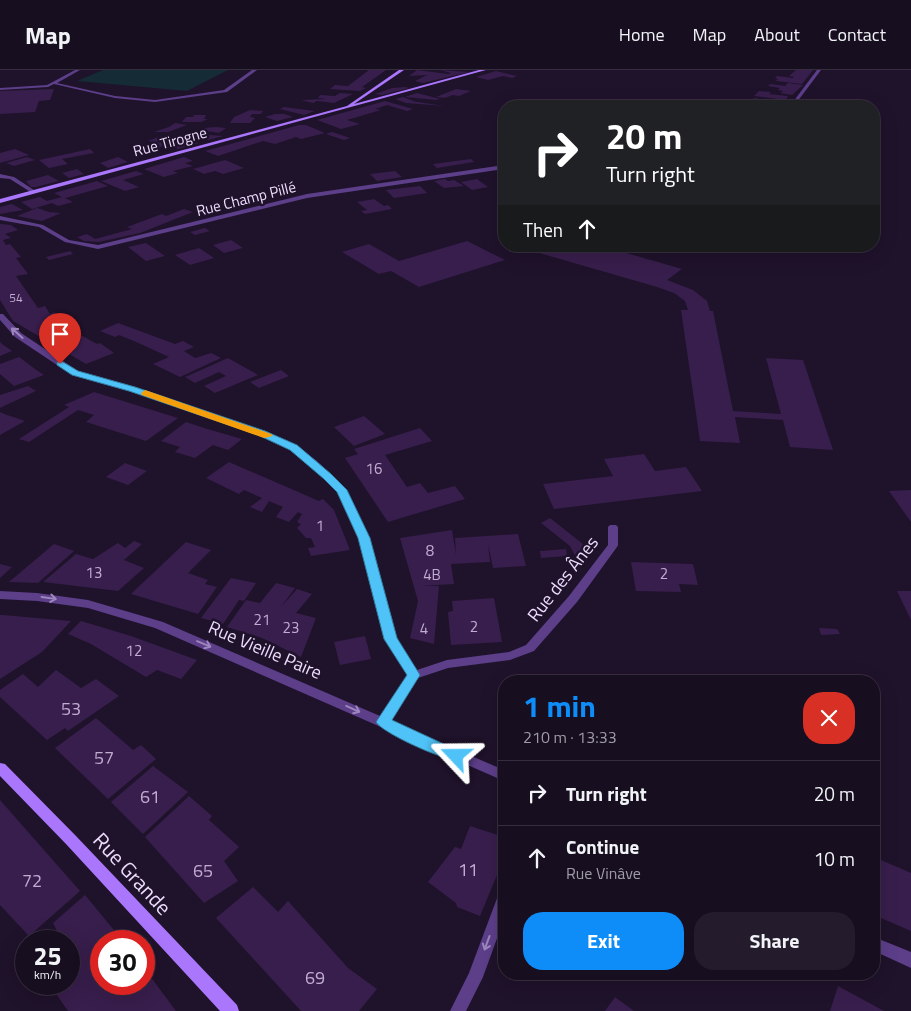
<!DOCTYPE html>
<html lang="en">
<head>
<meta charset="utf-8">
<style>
  :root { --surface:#170e20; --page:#241c2d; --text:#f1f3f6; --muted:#9e9ca5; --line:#362e3e; --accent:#0e8df9 }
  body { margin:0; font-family:"Titillium Web",sans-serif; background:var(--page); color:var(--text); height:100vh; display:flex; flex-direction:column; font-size:19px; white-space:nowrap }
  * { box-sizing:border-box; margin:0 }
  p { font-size:16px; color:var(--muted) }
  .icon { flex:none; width:28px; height:28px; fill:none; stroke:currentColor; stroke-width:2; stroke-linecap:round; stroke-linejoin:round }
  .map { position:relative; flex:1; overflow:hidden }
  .panel { position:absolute; left:498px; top:605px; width:382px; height:305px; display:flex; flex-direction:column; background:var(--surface); border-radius:20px; box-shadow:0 5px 20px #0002,0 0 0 1px var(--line) }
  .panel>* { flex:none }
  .banner { position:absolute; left:498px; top:30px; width:382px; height:152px; border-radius:20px; box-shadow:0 5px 20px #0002,0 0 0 1px var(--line); background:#202124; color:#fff; overflow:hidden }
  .speed { position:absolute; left:15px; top:860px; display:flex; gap:10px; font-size:25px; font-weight:700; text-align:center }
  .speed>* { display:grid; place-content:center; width:65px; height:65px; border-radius:50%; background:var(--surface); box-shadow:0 5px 20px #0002,0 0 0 1px var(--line); line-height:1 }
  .speed small { font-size:12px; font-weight:400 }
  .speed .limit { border:8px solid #d22; background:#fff; color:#111 }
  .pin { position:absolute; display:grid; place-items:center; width:42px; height:42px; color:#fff; margin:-51px -21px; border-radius:50% 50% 50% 0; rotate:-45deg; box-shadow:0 0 5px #0007 }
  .pin .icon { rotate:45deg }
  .me { position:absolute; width:55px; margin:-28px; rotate:293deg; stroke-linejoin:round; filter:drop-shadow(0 0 4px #0008) }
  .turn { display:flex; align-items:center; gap:18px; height:105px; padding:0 25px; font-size:22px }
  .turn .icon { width:65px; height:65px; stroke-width:2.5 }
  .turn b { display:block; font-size:35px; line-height:42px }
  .then { display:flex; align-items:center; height:48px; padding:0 25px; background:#0003; gap:10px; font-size:19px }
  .round { display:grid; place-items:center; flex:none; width:52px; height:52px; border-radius:20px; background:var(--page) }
  .overview { display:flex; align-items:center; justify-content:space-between; height:85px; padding:0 25px }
  h1 { font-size:30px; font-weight:700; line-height:38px; color:var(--accent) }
  .cta { display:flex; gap:10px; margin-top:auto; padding:10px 25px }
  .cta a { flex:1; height:58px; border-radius:20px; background:var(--accent); color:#fff; font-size:20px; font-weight:700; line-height:58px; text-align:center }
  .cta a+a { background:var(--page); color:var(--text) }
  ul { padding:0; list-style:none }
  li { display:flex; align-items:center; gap:15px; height:65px; padding:0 25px; border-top:1px solid var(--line) }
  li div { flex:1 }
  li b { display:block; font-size:19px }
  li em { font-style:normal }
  header { display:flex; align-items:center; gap:30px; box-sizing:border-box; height:70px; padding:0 25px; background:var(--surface); border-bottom:1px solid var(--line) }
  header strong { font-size:24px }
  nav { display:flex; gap:28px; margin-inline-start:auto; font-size:18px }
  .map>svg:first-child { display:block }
  .green { fill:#152b35 }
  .building { fill:#381e4c }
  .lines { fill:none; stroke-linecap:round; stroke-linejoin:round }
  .lane { fill:#5c3e89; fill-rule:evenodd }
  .street { fill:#5c3e89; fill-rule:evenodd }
  .secondary { fill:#aa76fc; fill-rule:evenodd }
  .oneway { stroke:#9d86be }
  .route { fill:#4fc3f7; stroke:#337fa1 }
  .slow { fill:#f59e0b }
  .labels { text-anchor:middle; stroke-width:5; stroke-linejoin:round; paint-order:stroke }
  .far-number-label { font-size:12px; fill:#c0add2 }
  .far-street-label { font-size:15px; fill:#edddfe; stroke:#1f122b }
  .number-label { font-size:15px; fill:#c0add2 }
  .street-label { font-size:18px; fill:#edddfe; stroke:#1f122b }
  .near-number-label { font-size:18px; fill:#c0add2 }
  .near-street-label { font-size:21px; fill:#edddfe; stroke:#1f122b }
</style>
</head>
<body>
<header>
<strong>Map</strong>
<nav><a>Home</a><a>Map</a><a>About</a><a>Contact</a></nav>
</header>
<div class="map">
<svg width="911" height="941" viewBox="0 0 911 941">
  <rect width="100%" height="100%" fill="#1f122b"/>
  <!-- green -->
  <path class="green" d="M103 0H228L187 21 77 11Z"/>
  <!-- building -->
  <g class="building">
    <path d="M369 0H386L362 17 366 18 360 21 330 19 335 15 348 16Z"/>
    <path d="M417 0 448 4 451 3 440 0 469 2 423 13 415 11 427 5 409 6Z"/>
    <path d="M796 0H813L802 14 776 11 778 9 775 8 777 6 793 8 794 7 789 6Z"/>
    <path d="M496 1 508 4 517 6 512 8 503 6 488 10 476 7Z"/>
    <path d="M788 13 803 15 792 25 780 23 783 21 778 20 780 18 768 16 770 14 785 16Z"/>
    <path d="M405 17 409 18 382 25 375 24 392 18Z"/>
    <path d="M54 19 50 30 39 31 35 42 0 44V21Z"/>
    <path d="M456 19 471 21 459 26 453 25 445 28 436 27Z"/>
    <path d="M759 21 771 22 769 24 788 26 786 30 754 26Z"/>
    <path d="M340 23 353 24 334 33 317 31 313 33 301 30 326 29 318 28 320 25 335 26Z"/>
    <path d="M417 23 440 29 436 30 405 27Z"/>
    <path d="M403 27 414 31H411L445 36 406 33 395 29Z"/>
    <path d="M754 28 768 30 787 32 784 35 752 30Z"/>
    <path d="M385 31 413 39 407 41 387 35 375 39 381 40 347 50 360 54 341 59 317 50Z"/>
    <path d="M284 37 315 41 304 45 280 39Z"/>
    <path d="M250 40 263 41 261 44H252L250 47 255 48 250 53H230L234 47Z"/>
    <path d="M275 44H284L293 47 277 51 265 47Z"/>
    <path d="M194 45H206L204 49H208L201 52H182L186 47H193Z"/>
    <path d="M175 53 187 55 168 62H154L169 57Z"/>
    <path d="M299 55H306L325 63 301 69 296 67 275 74 263 71 218 86 205 81Z"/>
    <path d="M203 58 216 57 226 58 219 63 200 60Z"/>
    <path d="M332 62 350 68 344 70 326 64Z"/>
    <path d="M204 64 209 65 223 66 208 70 197 69Z"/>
    <path d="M161 66 170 67 175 68 159 78 152 75 158 73 148 71Z"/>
    <path d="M183 70 199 73 178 79 167 75Z"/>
    <path d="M15 79 29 85 0 93V83Z"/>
    <path d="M90 79 94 83 62 89 68 94 49 98 39 90Z"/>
    <path d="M27 87 35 90 14 96 6 93Z"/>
    <path d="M118 87 128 92 108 98 100 93Z"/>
    <path d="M184 87 193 91 185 93 193 96 173 101 178 103 164 107 144 99Z"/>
    <path d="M471 89 474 92 437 98 433 94Z"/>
    <path d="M225 90 244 98 223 104 215 101 204 104 193 99Z"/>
    <path d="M77 99 84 104 69 108 62 103Z"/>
    <path d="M136 101 144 104 123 110 139 117 125 121 101 111Z"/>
    <path d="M395 101 402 107 377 111 370 104Z"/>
    <path d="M48 105 59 111 36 117H31L26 111Z"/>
    <path d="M445 109 448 111 454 110 464 116 444 118 434 111Z"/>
    <path d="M477 109 488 117 472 120 461 112Z"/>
    <path d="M97 111 108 116 65 128 73 132 58 136 52 133 32 139 21 132 40 127 47 131 62 127 54 123Z"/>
    <path d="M420 116 427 123 394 128 386 120Z"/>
    <path d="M374 129 384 136 388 135 392 139 365 144 361 141 367 140 357 132Z"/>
    <path d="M12 134 23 140 0 144V137Z"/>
    <path d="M37 138 49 142 61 143 42 151 17 146Z"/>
    <path d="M184 139 193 142 140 163 99 172 84 171 77 167 87 164 95 169 132 159 127 157 162 144 166 146Z"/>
    <path d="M0 154 11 155 18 160 5 164 11 168 3 170 6 175 10 174 21 187 16 188 28 204 16 206 38 238 45 236 50 244 54 242 74 257 70 259 97 274 100 273 114 283 86 294 13 251 0 230Z"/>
    <path d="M205 158 210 161 195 165 190 162Z"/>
    <path d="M231 170 243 178 224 183 213 175Z"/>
    <path d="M467 171 505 190 419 217 391 201 379 204 342 182 369 174 399 191Z"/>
    <path d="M146 173 165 186 146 191 128 177Z"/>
    <path d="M537 176H602L682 199 667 210 693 220 707 231 710 241H713L733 341 781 344 766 288 803 290 833 380 790 377 783 350 735 347 740 373 700 371 681 240H688L685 231 674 223 657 217 529 180Z"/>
    <path d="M199 178 214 188 190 195 175 185Z"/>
    <path d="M70 181 73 184 49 190 46 187Z"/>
    <path d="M118 253 175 274 183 271 194 277 184 281 195 288 211 283 221 288 180 307 153 294 169 287 134 271 119 265 115 267 100 261Z"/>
    <path d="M0 272 2 274 12 281 0 286Z"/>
    <path d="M19 287 35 299 44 305 14 316 0 304V294Z"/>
    <path d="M228 288 258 305 215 323 204 316 226 306 219 302 195 313 185 307Z"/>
    <path d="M281 300 289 306 259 318 250 312Z"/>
    <path d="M28 316 36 321 0 338V325Z"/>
    <path d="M94 322 178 348 146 371 86 352 94 345 78 340 29 372 19 369 69 337 64 335Z"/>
    <path d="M0 342 7 345 25 351 0 365Z"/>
    <path d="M364 346 385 364 354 376 334 357Z"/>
    <path d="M186 352 204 358 242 369 228 380 213 375 195 388 175 382 180 377 161 371Z"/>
    <path d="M420 358 432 371 385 385 407 417 420 413 428 423 455 416 465 429 388 452 345 388 358 384 354 379Z"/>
    <path d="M644 384 655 401 686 397 702 421 554 439 543 414 613 406 604 389Z"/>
    <path d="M229 392 319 431 323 429 334 440 350 480 311 486 308 478 315 477 311 468H306L297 458 301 454 297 452 302 444 298 442 289 452 276 447 283 437 269 431 262 442 250 437 262 428 244 420 239 424 206 408Z"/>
    <path d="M125 393 147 401 128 415 106 407Z"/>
    <path d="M911 420V452L889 421Z"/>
    <path d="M550 448 593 482 580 495 570 476 541 453Z"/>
    <path d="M452 460 456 485 455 468 518 464 526 496 493 498 488 474 490 492 451 494 454 514 422 516H439L434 574 410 568 418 531 400 468Z"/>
    <path d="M134 471 142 474 124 490 144 498 118 521 43 512 76 484 93 489 118 473 125 478Z"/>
    <path d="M186 472 211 480 188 503 208 510 205 514 217 517 198 544 131 524Z"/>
    <path d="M54 474 74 481 38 513 9 512Z"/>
    <path d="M566 479 567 486 541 488 540 481Z"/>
    <path d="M631 492 693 494 698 515 679 514 681 522 636 521Z"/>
    <path d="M0 494 12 497 0 508Z"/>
    <path d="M231 508 256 513 244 531 239 530 223 554 201 548Z"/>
    <path d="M276 513 295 518 281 537 297 519 312 524 296 543 316 548 301 587 262 568 227 557 246 530 260 533Z"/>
    <path d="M897 521H911V550Z"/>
    <path d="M494 528 502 572 451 575 448 542 453 541 452 531Z"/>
    <path d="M0 545H3L71 551 42 582 0 609Z"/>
    <path d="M81 551 131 566 197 590 181 609 157 600 146 607 91 574 68 564Z"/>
    <path d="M819 558 837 559 840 564 821 565Z"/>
    <path d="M365 566 371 589 340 595 334 572Z"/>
    <path d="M56 600 81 618 96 609 119 626 68 661 65 658 47 670 0 627V620L23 604 38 617Z"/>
    <path d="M96 648 133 680 141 675 156 689 108 729 55 678Z"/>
    <path d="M153 696 188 722 143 764 111 732Z"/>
    <path d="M189 726 212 746 209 750 239 777 224 791 238 811 204 833 145 767Z"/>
    <path d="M0 730 80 821 29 866 0 835Z"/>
    <path d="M470 756 504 767V788L480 846 457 837 456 833 428 812 455 777 461 779Z"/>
    <path d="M874 787 911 803V861L874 845Z"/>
    <path d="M253 817 278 842 288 831 348 898 377 919 359 941H301L216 848Z"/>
    <path d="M85 825 123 871H101V914H144V898L176 941H68L50 915 69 914V900L79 892 69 877V871H45L57 861 53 853Z"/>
    <path d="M838 916 884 941H830Z"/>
    <path d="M615 927 634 941H605Z"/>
  </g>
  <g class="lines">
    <!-- lane -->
    <path class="lane" d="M75 0H80L57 13 115 26 155 30 224 20 252 0H257L227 22 155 32 115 28 54 14 48 17 0 20V18L47 15Z"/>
    <!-- street -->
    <g class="street">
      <path d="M817 0H821L794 36H790Z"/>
      <path d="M504 95V99L307 128 98 179 65 172 39 157 0 150V146L43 155 69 170 98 175 307 124Z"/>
      <path d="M0 104 14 107 37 122 32 123 10 109 0 108Z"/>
      <path d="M0 244H3L21 263 78 301 135 317 265 361 296 376 317 391 346 420 369 468 396 568 417 600 447 590 509 582 526 575 569 526 608 475V457L610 455H616L618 457V475L617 477 577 532 534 581 510 590 448 598 418 608 390 651 504 700V711L155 558 88 538 37 531 0 529V521L37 523 88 530 163 552 380 646 408 605 385 569 359 468 337 421 311 395 290 380 259 365 129 321 72 305 15 267 0 250Z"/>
      <path d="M504 821V849L483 907 466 941H450L469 903 499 823Z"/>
      <path d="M874 867 911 882V898L874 881Z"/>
    </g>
    <!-- secondary -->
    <g class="secondary">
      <path d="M399 0H404L354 34 479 0H486L0 133V129L347 36Z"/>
      <path d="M0 693 5 694 76 766 237 935 239 941H220L66 774 0 706Z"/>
    </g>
  </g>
  <!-- one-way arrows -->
  <defs><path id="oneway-shaft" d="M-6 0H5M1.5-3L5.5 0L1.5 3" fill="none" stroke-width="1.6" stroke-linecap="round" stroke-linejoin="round" transform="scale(1.25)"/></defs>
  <g class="oneway">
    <use href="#oneway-shaft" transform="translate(17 263) rotate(-138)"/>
    <use href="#oneway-shaft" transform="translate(49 528) rotate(8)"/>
    <use href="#oneway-shaft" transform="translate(204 574) rotate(23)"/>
    <use href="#oneway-shaft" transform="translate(353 639) rotate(24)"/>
    <use href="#oneway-shaft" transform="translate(487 873) rotate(110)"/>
  </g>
  <!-- route -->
  <path class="route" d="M57 292H63L78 301 135 317 265 361 297 375 331 404 347 420 370 468 397 568 420 605 392 650 461 682 463 686 461 690C450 694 382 663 376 652L407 605 384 569 358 468 337 422 324 409 290 380 258 365 129 321 72 305 57 295Z"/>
  <!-- slow -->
  <path class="slow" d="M145 320 271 364 273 366 264 368 142 325 141 323Z"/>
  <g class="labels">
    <!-- far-number labels -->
    <g class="far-number-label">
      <text x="16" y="232">54</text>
    </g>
    <!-- far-street labels -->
    <g class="far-street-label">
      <text transform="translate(170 72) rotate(-15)" y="5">Rue Tirogne</text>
      <text transform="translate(246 129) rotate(-14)" y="5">Rue Champ Pillé</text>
    </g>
    <!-- number labels -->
    <g class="number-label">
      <text x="374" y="404">16</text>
      <text x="320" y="461">1</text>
      <text x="430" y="486">8</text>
      <text x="94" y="508">13</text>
      <text x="664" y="509">2</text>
      <text x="432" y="510">4B</text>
      <text x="262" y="555">21</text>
      <text x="474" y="562">2</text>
      <text x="291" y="563">23</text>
      <text x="424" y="564">4</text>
      <text x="134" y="586">12</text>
    </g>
    <!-- street labels -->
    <g class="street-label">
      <text transform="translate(563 509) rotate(-52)" y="6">Rue des Ânes</text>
      <text transform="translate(265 580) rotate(23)" y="6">Rue Vieille Paire</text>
    </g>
    <!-- near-number labels -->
    <g class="near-number-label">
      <text x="71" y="645">53</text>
      <text x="104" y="694">57</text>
      <text x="150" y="733">61</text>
      <text x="468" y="806">11</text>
      <text x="203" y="807">65</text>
      <text x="32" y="817">72</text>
      <text x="315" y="914">69</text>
    </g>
    <!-- near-street labels -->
    <g class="near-street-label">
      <text transform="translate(132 804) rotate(47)" y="7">Rue Grande</text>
    </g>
  </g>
</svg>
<div class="speed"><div>25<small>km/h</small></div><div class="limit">30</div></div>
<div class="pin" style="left:60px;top:294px;background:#d93025"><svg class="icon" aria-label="arrive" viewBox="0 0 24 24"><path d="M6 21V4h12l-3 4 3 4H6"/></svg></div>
<svg class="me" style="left:456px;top:686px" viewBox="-20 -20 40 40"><path d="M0-17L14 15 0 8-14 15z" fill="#4fc3f7" stroke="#fff" stroke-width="4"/></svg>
<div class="banner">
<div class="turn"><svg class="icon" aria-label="right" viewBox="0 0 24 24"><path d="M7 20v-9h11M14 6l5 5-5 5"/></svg><div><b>20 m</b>Turn right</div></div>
<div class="then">Then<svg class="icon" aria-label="ahead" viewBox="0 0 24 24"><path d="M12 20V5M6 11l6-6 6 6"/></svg></div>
</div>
<section class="panel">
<div class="overview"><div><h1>1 min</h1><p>210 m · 13:33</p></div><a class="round" style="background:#d93025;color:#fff"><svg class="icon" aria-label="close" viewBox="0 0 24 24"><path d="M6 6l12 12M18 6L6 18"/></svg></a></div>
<ul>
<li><svg class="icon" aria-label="right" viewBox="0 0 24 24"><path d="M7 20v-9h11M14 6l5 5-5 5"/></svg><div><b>Turn right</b></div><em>20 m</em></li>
<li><svg class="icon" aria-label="ahead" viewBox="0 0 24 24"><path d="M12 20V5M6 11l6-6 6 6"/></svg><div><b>Continue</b><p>Rue Vinâve</p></div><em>10 m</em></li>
</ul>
<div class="cta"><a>Exit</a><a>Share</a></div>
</section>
</div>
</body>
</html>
